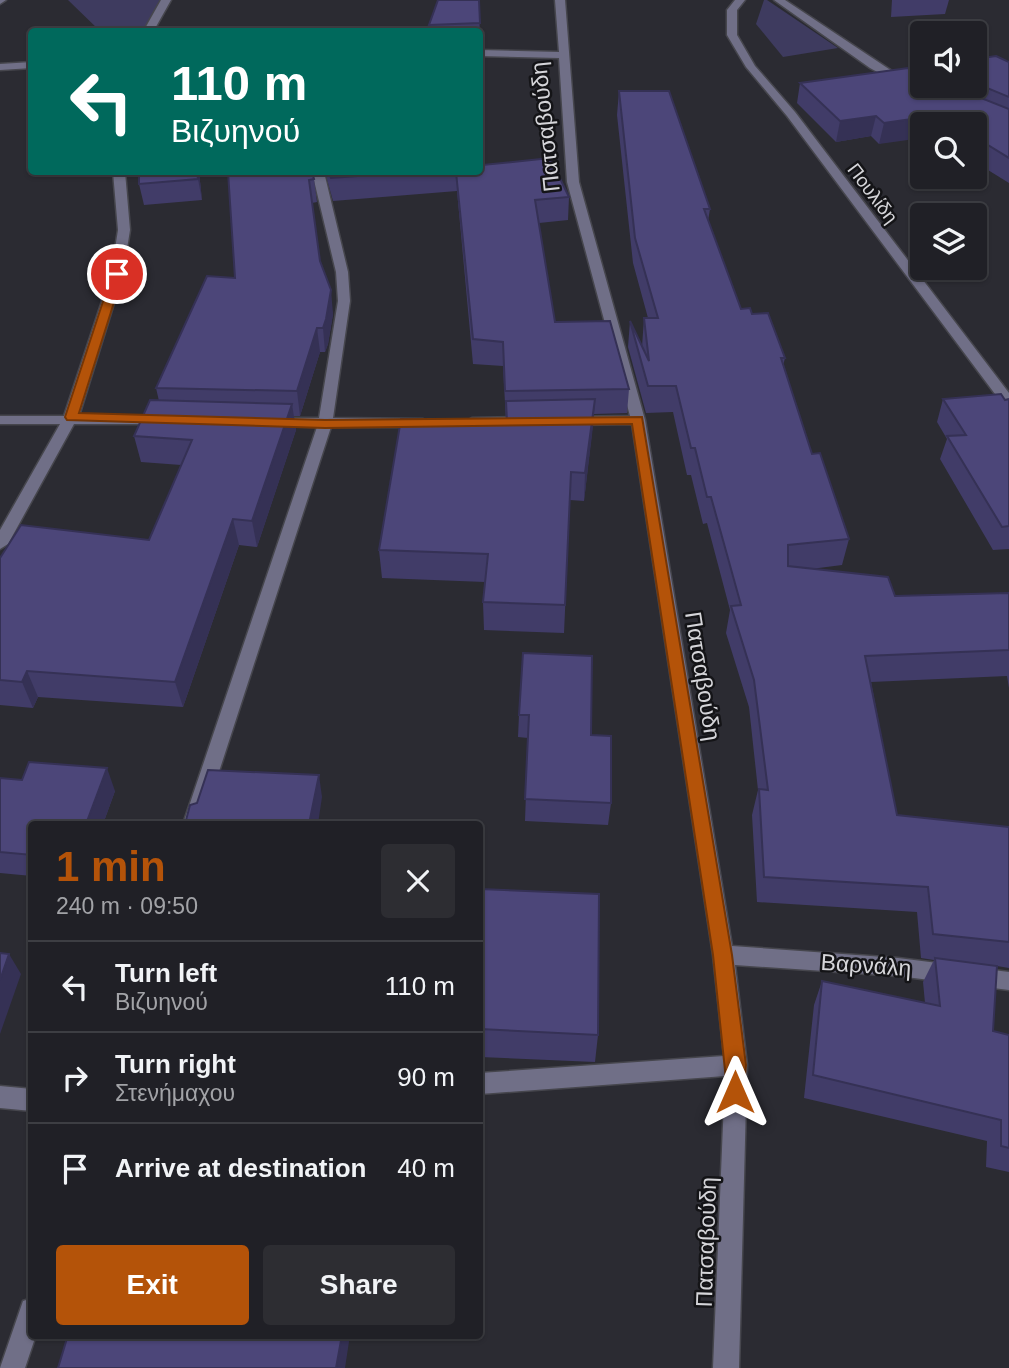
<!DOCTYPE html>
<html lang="en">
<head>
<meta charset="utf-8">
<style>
  :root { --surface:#202026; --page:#2d2d32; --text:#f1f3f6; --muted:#a2a3a7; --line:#3d3e43; --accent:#b45309 }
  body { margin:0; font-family:Arial,sans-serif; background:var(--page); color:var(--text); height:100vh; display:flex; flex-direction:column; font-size:26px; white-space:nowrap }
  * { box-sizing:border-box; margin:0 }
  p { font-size:23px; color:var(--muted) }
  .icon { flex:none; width:38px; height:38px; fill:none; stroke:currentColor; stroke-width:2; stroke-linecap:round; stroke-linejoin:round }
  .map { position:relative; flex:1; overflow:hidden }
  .sheet { position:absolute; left:28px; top:821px; width:455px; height:518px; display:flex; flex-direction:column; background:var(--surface); border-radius:7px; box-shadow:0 2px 5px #0004,0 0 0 2px var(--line) }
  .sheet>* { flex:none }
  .hud { position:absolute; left:28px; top:28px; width:455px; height:147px; border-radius:7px; box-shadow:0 2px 5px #0004,0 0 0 2px var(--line); background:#00695c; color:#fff; overflow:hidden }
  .tools { position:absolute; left:910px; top:21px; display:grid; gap:14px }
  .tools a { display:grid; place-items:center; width:77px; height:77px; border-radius:7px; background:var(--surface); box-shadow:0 2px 5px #0004,0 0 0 2px var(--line); font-size:35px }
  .pin { position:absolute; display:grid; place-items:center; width:60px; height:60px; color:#fff; margin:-30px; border:4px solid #fff; border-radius:50%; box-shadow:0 2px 7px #0007 }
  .me { position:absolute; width:77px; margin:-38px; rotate:0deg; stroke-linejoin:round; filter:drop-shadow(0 0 5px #0008) }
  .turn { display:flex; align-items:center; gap:24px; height:147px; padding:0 28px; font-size:32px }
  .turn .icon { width:91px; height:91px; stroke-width:2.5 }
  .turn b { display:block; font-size:49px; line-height:60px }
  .round { display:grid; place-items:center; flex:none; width:74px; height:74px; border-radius:7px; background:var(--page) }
  .headline { display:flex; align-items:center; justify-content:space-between; height:119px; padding:0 28px }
  h1 { font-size:42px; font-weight:700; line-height:52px; color:var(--accent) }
  .button { display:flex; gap:14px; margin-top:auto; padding:14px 28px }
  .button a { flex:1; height:80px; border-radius:7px; background:var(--accent); color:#fff; font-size:28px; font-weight:700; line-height:80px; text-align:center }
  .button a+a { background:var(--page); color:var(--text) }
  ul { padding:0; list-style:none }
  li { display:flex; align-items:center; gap:21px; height:91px; padding:0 28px; border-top:2px solid var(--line) }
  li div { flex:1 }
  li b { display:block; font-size:26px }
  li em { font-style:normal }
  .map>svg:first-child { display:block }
  .green { fill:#3e3b5f }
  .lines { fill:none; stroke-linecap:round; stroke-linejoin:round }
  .minor-casing { stroke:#46464d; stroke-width:3 }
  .minor { fill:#706f87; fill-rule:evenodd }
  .wall { fill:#413c68 }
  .shaded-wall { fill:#353155 }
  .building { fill:#4c4679; stroke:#353155; stroke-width:2 }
  .route { fill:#b45309; stroke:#753606; stroke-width:2 }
  .labels { text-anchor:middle; stroke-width:5; stroke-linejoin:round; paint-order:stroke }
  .far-street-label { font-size:19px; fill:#d5d5d9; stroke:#141417 }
  .street-label { font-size:23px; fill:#d5d5d9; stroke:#141417 }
</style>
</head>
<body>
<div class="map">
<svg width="1009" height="1368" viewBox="0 0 1009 1368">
  <rect width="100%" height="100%" fill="#2b2b32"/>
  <!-- green -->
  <g class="green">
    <path d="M68 0H166L147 32 100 31Z"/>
    <path d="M764 0H767L838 48 783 57 756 24Z"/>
  </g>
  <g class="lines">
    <!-- minor casing -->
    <g class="minor-casing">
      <g id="minor">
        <path d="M0 0H6L0 4Z"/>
        <path d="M161 0H171L153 32H143Z"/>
        <path d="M555 0H565L579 182 645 420 732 946 898 958 1009 972V990L898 976 735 965 747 1065 739 1368H713L725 1076 480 1094V1073L724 1056 713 955 632 424 570 425 563 421 570 417 630 416 567 182 559 58 480 56V50L559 52Z"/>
        <path d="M735 0H745L737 10V35L755 66 795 112 1009 393V407L1004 406 787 116 746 67 727 35V10Z"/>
        <path d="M774 0H785L910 83 901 85 870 68Z"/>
        <path d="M32 62V68L0 70V64Z"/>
        <path d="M113 172H125L130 230 123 274 79 416H164L171 420 164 424H74L8 544 0 549V530L60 424H0V416H64L111 274 118 230Z"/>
        <path d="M312 172H324L348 272 350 301 333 418 423 419 430 423 423 427H331L202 824H183L317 427 273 426 266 422 273 418H319L338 301 336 272Z"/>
        <path d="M528 417 535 421 533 424 472 426 465 422 472 418Z"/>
        <path d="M0 1086 32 1089V1111L0 1108Z"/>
        <path d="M32 1298V1335H36L25 1368H0L23 1301Z"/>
      </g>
    </g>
    <!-- minor -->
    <use href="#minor" class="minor"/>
  </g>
  <!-- wall -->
  <g class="wall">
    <path d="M479 0 480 42V32H429V25Z"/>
    <path d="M892 0H949L945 14 891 17Z"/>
    <path d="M975 59 1009 62V183L975 162V124H922L879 144 871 136 836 142 797 103 800 83 975 86Z"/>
    <path d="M619 91 710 209 708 221 741 309 752 314 785 358 783 366 812 454 849 539 842 565 811 569 895 596 1009 593V688L1007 676 871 682 897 815 1009 827V968L997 966 993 1031 1009 1035V1172L986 1167 987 1141 804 1098 814 1005 822 981 925 1003 923 982 934 960 921 958 917 912 757 902 752 815 758 790 749 707 726 633 730 610 707 523 703 524 691 475H687L673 412 646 413 628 347 630 321 642 347 644 318H648L633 263 617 115Z"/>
    <path d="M483 165 569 197 568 220 539 223 555 322 629 389 627 413 594 414 584 501 570 500 564 633 484 630 483 602 485 582 382 578 379 550 506 422 503 366 473 364 457 191 333 201 325 172H480Z"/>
    <path d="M199 172 202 200 144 205 139 184Z"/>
    <path d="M228 172 314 179 317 202 312 203 320 261 333 314 328 344 325 352H320L300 416H294L296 430 257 547 239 545 183 707 38 697 33 708 0 705V558L149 540 181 465 141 462 134 436 159 401 156 388 235 278Z"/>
    <path d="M943 399H1009V549L993 550 940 459 947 439 937 422Z"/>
    <path d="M523 653 591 735 611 803 608 825 525 821 528 738 518 737 519 715Z"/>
    <path d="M0 778 115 791 103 824H32V876L0 873Z"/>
    <path d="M480 889 598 1035 595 1062 480 1057Z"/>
  </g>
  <!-- shaded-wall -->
  <g class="shaded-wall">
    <path d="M939 115 936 124H922V138L879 144 884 123Z"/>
    <path d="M876 116 871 136 836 142 840 121Z"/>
    <path d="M197 172H199L202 200 198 179Z"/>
    <path d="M331 290 333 314 328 344 325 352 323 328Z"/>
    <path d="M317 328 320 352 300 416 297 391Z"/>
    <path d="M595 399 593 427 584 501 585 473Z"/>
    <path d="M292 404 296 430 257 547 252 521Z"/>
    <path d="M233 519 239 545 183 707 175 682Z"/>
    <path d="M27 671 38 697 33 708 22 682Z"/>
    <path d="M107 768 115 791 103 824H86Z"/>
    <path d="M319 775 322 797 318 824H309Z"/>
    <path d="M9 954 21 974 0 1034V980Z"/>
    <path d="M342 1335H350L345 1368H336Z"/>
  </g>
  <!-- building -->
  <g class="building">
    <path d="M438 0H479L480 23 429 25Z"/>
    <path d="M996 56 1009 62V97L975 83V59Z"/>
    <path d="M908 68 922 74V86H951L1009 109V158L975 137V124H953L939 115 884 123 876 116 840 121 800 83Z"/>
    <path d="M619 91H669L710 209H704L741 309 750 308 752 314 768 313 785 358H781L812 454 820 453 849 539 788 545V566L888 577 895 596 1009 593V650L865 656 897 815 1009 827V942L933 934 928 887 764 877 759 789 768 790 754 680 731 606 741 605 711 497H707L695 448H691L676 386H648L630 321 649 361 644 318H658L635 238Z"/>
    <path d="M480 92H481L483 165 550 158 569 197 535 200 555 322 610 321 629 389 505 391 503 342 473 339 456 172H480Z"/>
    <path d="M139 172H197L198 179 139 184Z"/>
    <path d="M228 172H312L314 179 309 180 320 261 331 290 326 319 323 328H317L297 391 156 388 207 276 235 278Z"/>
    <path d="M329 172H413L331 178Z"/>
    <path d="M1001 394 1005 400 1009 399V526L1002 527 947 436 966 435 943 399Z"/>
    <path d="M595 399 585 473 571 472 565 605 483 602 488 554 379 550 401 419 507 422 506 401Z"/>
    <path d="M150 400 292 404 252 521 233 519 175 682 27 671 22 682 0 680V558L21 525 149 540 192 440 134 436Z"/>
    <path d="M523 653 592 656 591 735 611 736V803L525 799 529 715H519Z"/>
    <path d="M29 762 107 768 86 824H32V855L0 852V778L22 780Z"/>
    <path d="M208 770 319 775 309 824H185L190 805 197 803Z"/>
    <path d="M480 889 599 894 598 1035 480 1029Z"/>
    <path d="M0 953 9 954 0 980Z"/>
    <path d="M935 958 997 966 993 1031 1009 1035V1148L1001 1146V1120L813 1075 822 981 940 1006Z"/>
    <path d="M68 1335H342L336 1368H58Z"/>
  </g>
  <!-- route -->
  <path class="route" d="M117 270 123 274 79 413 325 420 642 417 732 955 746 1065 743 1099 735 1102 728 1099 713 955 632 424 325 428 67 420 65 417 112 274Z"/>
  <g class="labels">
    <!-- far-street labels -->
    <g class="far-street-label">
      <text transform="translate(873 193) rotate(53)" y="7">Πουλίδη</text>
    </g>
    <!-- street labels -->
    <g class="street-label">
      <text transform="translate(545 127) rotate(-96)" y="8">Πατσαβούδη</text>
      <text transform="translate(703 676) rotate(81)" y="8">Πατσαβούδη</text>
      <text transform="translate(866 965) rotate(4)" y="8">Βαρνάλη</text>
      <text transform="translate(706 1242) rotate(-88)" y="8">Πατσαβούδη</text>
    </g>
  </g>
</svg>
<div class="tools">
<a><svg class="icon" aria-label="sound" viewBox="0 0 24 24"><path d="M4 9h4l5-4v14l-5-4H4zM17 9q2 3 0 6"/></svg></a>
<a><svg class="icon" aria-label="search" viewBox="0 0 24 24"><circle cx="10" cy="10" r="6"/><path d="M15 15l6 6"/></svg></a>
<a><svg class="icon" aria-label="layers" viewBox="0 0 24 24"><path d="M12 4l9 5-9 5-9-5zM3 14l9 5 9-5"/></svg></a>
</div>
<div class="pin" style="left:117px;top:274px;background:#d93025"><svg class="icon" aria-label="arrive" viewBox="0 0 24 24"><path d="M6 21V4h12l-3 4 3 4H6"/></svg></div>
<svg class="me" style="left:735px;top:1092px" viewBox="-20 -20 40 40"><path d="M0-17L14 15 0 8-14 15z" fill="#b45309" stroke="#fff" stroke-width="4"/></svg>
<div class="hud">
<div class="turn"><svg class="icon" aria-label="left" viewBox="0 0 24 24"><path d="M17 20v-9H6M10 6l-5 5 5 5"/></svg><div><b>110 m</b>Βιζυηνού</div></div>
</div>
<section class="sheet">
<div class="headline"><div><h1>1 min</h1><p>240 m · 09:50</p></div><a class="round"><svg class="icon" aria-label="close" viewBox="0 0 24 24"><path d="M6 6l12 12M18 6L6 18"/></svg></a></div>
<ul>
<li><svg class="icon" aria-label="left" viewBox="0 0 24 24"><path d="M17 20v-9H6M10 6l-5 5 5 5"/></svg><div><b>Turn left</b><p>Βιζυηνού</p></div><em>110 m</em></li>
<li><svg class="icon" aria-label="right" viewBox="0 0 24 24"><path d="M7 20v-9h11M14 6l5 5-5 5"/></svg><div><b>Turn right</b><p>Στενήμαχου</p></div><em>90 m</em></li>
<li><svg class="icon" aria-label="arrive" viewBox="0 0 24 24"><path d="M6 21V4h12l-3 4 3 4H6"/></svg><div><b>Arrive at destination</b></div><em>40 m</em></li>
</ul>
<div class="button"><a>Exit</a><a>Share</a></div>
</section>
</div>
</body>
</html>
